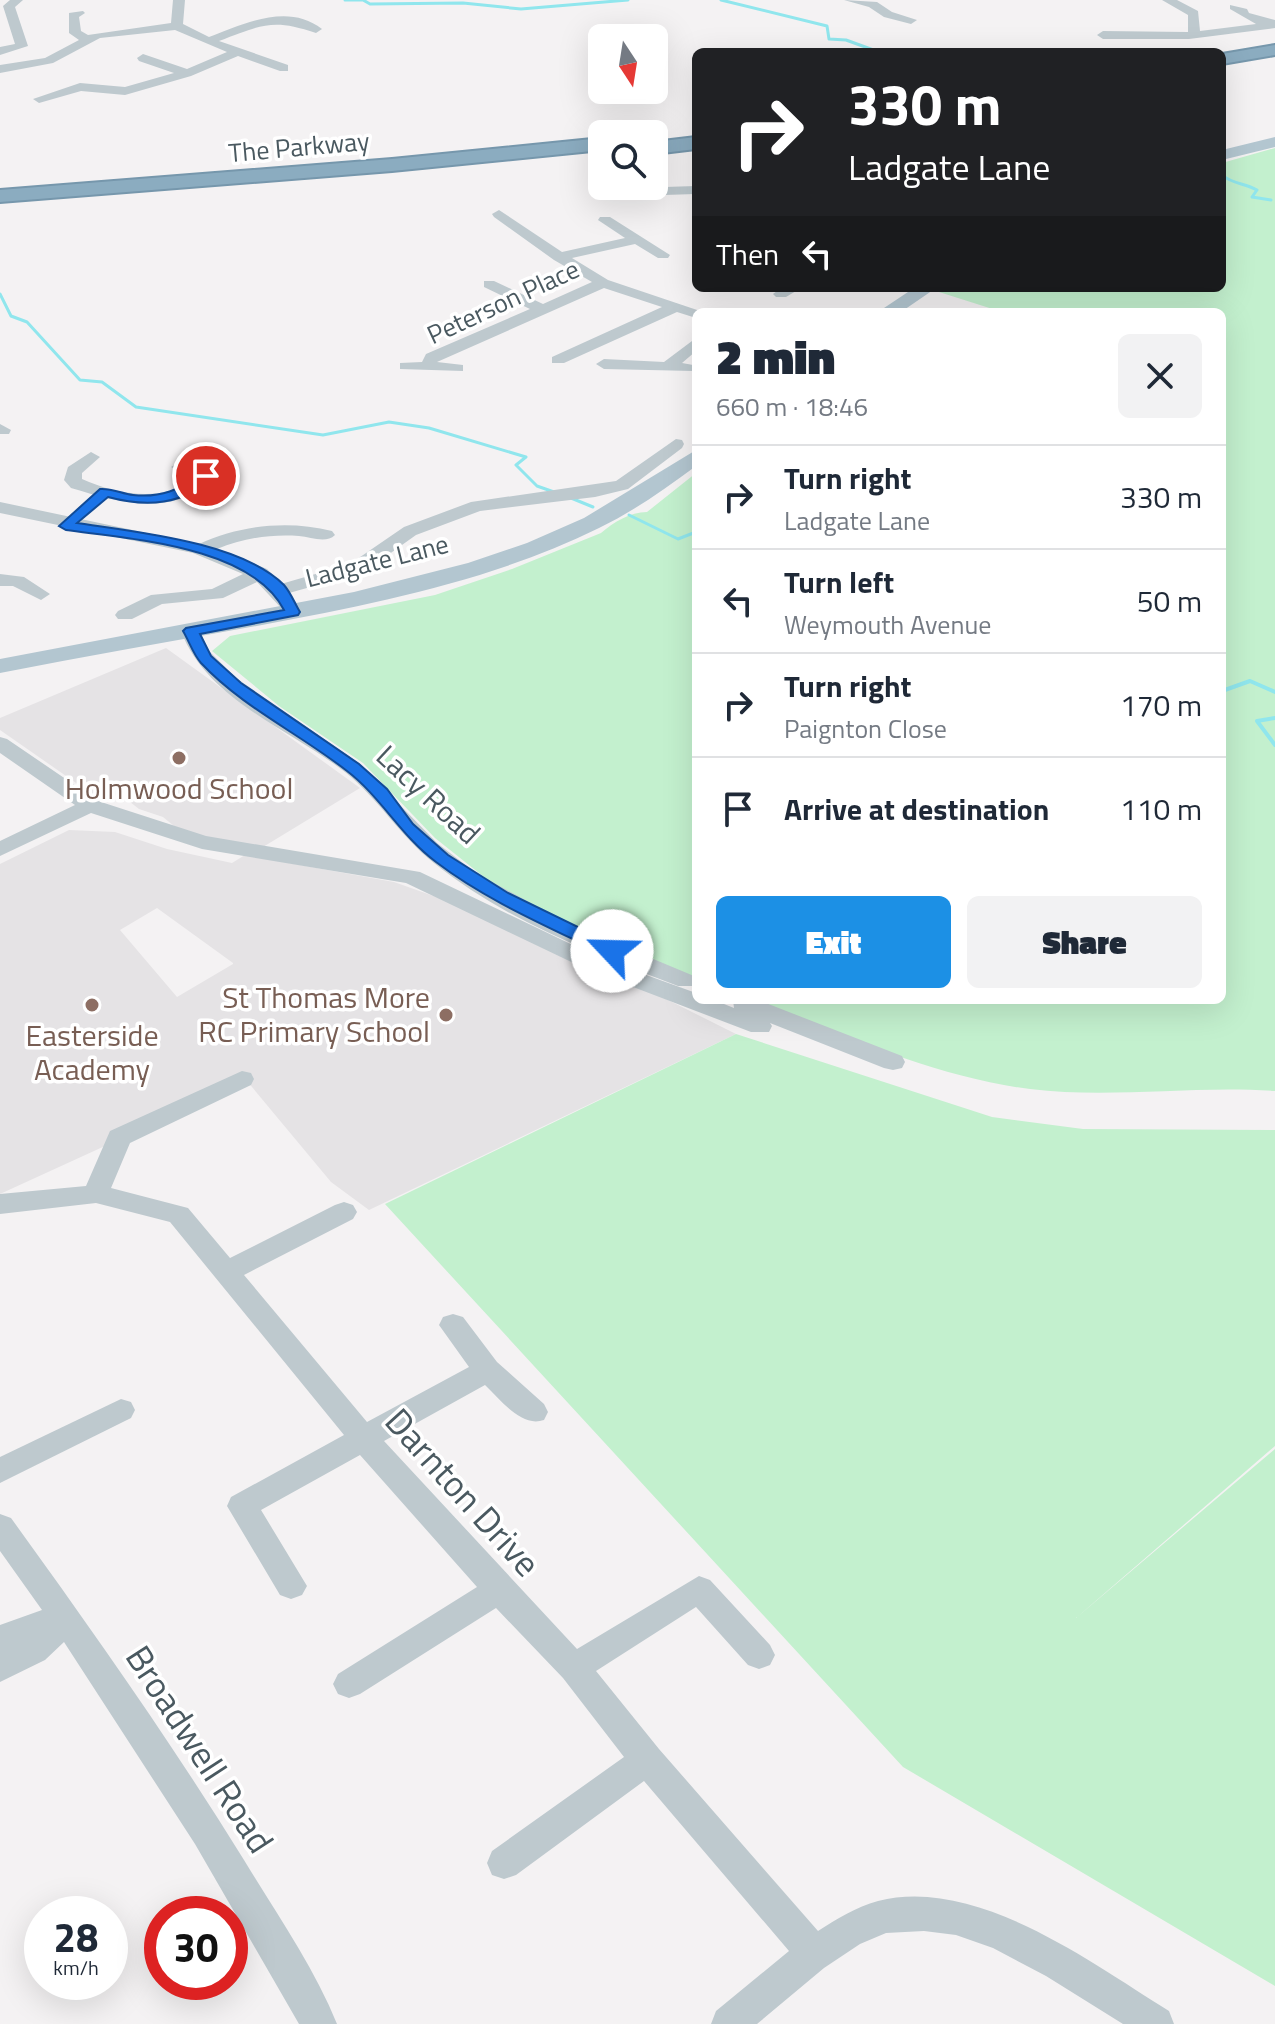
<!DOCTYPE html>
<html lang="en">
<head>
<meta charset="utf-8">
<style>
  :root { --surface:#fff; --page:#f2f2f3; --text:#1f2937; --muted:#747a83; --line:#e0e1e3; --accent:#1c90e5 }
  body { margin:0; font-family:"Titillium Web",sans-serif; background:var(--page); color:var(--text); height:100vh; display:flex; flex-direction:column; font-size:30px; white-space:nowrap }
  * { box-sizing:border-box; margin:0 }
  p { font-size:26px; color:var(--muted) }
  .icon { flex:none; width:44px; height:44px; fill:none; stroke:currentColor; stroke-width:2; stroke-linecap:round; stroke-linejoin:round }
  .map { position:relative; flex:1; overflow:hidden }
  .details { position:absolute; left:692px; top:308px; width:534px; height:696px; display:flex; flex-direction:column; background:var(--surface); border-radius:12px; box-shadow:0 8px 32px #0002 }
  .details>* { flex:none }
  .guide { position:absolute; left:692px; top:48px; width:534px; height:244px; border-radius:12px; box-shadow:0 8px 32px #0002; background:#202124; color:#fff; overflow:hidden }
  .needle { width:52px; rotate:168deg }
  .fabs { position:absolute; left:588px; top:24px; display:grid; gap:16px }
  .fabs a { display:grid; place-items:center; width:80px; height:80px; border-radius:12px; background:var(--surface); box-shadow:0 8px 32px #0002; font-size:40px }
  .speed { position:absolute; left:24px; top:1896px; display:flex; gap:16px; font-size:40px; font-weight:700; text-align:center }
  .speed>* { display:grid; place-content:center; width:104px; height:104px; border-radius:50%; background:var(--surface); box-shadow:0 8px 32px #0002; line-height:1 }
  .speed small { font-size:20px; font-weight:400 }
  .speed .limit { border:12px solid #d22; background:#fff; color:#111 }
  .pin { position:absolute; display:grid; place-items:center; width:68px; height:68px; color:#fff; margin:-34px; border:4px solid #fff; border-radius:50%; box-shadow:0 2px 8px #0007 }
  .me { position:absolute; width:88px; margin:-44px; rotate:294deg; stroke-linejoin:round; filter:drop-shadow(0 0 6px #0008) }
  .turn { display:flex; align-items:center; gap:28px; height:168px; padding:0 24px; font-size:36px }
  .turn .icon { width:104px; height:104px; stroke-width:2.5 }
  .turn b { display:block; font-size:56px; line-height:68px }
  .then { display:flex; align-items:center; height:76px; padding:0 24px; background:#0003; gap:16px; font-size:30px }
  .round { display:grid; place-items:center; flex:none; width:84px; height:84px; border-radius:12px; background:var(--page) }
  .headline { display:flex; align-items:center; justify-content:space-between; height:136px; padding:0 24px }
  h1 { font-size:48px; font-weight:800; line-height:60px }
  .button { display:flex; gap:16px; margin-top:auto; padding:16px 24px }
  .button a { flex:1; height:92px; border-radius:12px; background:var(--accent); color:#fff; font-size:32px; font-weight:800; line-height:92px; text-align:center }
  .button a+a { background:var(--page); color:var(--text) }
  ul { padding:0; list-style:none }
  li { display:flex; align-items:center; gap:24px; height:104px; padding:0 24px; border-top:2px solid var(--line) }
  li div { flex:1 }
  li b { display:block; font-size:30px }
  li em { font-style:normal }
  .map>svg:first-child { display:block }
  .education { fill:#e5e3e5; fill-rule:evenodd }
  .green { fill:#c3f0ce }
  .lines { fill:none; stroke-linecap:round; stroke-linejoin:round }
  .stream-far1 { stroke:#90e6ed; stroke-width:3 }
  .stream { stroke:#90e6ed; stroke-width:4 }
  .highway-casing { stroke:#7697ac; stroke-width:4 }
  .minor { fill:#bec9ce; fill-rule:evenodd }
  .major { fill:#b3c6d0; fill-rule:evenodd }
  .highway { fill:#8bacc0; fill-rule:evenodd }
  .route { fill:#1a73e8; stroke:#114b97; stroke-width:2 }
  .education-dot { fill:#8d6e63; stroke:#fff; stroke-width:3 }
  .labels { text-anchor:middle; stroke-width:7; stroke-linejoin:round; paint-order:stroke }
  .far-street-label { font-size:26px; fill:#4a5960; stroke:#fff }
  .education-label { font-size:30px; fill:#785e54; stroke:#fff }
  .street-label { font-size:30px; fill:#4a5960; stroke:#fff }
  .near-street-label { font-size:36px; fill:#4a5960; stroke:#fff }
</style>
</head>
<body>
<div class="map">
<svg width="1275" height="2024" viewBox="0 0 1275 2024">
  <rect width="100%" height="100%" fill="#f4f2f3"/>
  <!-- education -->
  <g class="education">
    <path d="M166 648 360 788 263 847 196 835 174 826 163 817 139 809 120 794 102 801 0 730V718Z"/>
    <path d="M69 830 115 832 167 849 232 863 245 855 394 882 459 905 660 996 736 1034 369 1210 331 1182 247 1081 0 1194V864ZM157 908 233 963V964L177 997 120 930Z"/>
  </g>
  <!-- green -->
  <g class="green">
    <path d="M1275 148V1091C1193 1085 1112 1099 1030 1089 938 1078 838 1033 751 1000H1222V312H1002L939 292 946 288H1222V163Z"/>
    <path d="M696 473V979L588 934 494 885 435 838 363 763 279 706 212 651 230 636 435 595 512 569 601 533C614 522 630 512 647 512Z"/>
    <path d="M736 1034 992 1117 1083 1129 1275 1130V1446L1076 1618 1275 1449V1986L903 1767 385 1204Z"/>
  </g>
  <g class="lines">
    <!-- stream-far1 -->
    <g class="stream-far1">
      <path d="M345 0H363L370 4 463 3 521 9 628 0"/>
      <path d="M721 0 827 26 829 39 846 40 879 52"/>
      <path d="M1222 175C1232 184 1245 183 1257 190L1252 197 1271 200"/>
      <path d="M0 294 11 316 27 322 80 380 102 382 136 407 323 435 389 422 429 428 526 457 516 465 537 486 554 492"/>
      <path d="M571 498 593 507"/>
      <path d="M629 515 678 539 696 532"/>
    </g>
    <!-- stream -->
    <g class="stream">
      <path d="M1222 691 1250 681 1275 692"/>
      <path d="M1275 718 1257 721 1275 745"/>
    </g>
    <!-- highway casing -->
    <g class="highway-casing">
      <g id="highway">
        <path d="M1275 45V55L1222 64V54Z"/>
        <path d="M696 137V149L654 154V142Z"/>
        <path d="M602 138V150L392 171 0 202V190L392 159Z"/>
      </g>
    </g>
    <!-- minor -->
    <g class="minor">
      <path d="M10 0H23L15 7 28 46 0 55V47L15 44 3 6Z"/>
      <path d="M173 0H185L183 24 209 37C243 24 288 2 322 29L316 33C272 18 262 25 219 41L288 65V71H280L238 56 191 76 125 95 81 91 39 103 33 99 80 83 125 87 174 73 139 61 137 58 143 54 187 69 227 52 175 30 100 38 53 63 0 73V65L45 58 79 40 69 33V13L83 11 85 13 79 17 81 31 88 35 171 23Z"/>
      <path d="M844 0 877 2 892 12 917 20 911 24 884 17 869 7Z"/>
      <path d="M1162 0H1177L1198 11 1200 31 1256 24 1230 9V5L1247 9 1249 13 1275 20V28L1189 39H1103L1097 35 1103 31 1188 32V15Z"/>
      <path d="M696 186V194L664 195 657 191 664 187Z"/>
      <path d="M499 210 562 252 625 238 598 220 600 217H610L670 255 668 258H658L635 244 572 258 608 280 703 312H696V318L677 312 564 363H552V357L662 307 604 288 437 362 463 365V371L400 369V363L422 362 426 354 530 309 484 287V281H494L543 304 592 282 554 260 494 217 492 214Z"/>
      <path d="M781 288H801L786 297H776L773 294Z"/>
      <path d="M696 338V351L682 363 693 365V371L604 369 596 364 604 359 664 362Z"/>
      <path d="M0 424 11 430 9 434H0Z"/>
      <path d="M676 439 682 440 684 444 682 448 628 489 595 497 480 511 416 535 364 572 289 593 298 605 289 611 282 609 257 582 223 598 162 604 132 619H118L115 615 118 611 151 595 212 589 243 574 193 553 0 513V502L199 544C241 525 288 520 332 531L335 535C326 544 311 537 299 536 271 534 243 538 217 549L267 569 281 584 350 564 404 527 471 502 616 481Z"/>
      <path d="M91 452 100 457 82 473V479C115 494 164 504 194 478L171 467 180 462 208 471 232 472 235 476 226 481H210C170 518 118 502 71 488L64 480 68 467Z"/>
      <path d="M0 574 24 577 50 594 41 600 13 586H0Z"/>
      <path d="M191 625 198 627 208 650 236 678 359 763 437 843 476 873 567 923 694 976V986H678C593 954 505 920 434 863 400 836 378 798 345 772 290 729 207 700 181 631Z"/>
      <path d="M0 737 7 739 98 801 206 836 420 872 602 959 696 993V1000H714L734 1008 733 1000H758L902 1056 905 1062 902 1068 893 1070 884 1068 770 1023 772 1026 769 1032H751L586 969 406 883 202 849 91 813 0 856V841L75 805 0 753Z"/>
      <path d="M242 1071 251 1073 254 1079 251 1085 130 1143 111 1188 188 1208 230 1258 335 1205 344 1202 353 1205 357 1212 353 1219 244 1275 367 1422 469 1367 439 1325 443 1317 453 1314 463 1317 497 1362 544 1404 548 1412 544 1420C521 1428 501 1400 485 1385L384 1441 577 1649 699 1576 710 1580 770 1645 775 1655 770 1665 759 1669 748 1665 696 1607 596 1671 659 1749 818 1931C837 1919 856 1907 878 1901 976 1876 1090 1962 1169 2011L1174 2024H1123L1046 1976 993 1948 956 1935 924 1931 886 1933 860 1944 824 1968 757 2024H711L716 2011 789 1951 644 1781 516 1875 504 1879 492 1875 487 1863 492 1851 624 1757 563 1678 496 1608 360 1694 349 1698 338 1694 333 1684 338 1674 477 1587 360 1455 261 1510 307 1586 302 1595 291 1599 280 1595 227 1506 231 1497 344 1435 170 1222 96 1203 0 1214V1194L86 1186 110 1131Z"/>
      <path d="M121 1399 131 1402 135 1410 131 1418 0 1483V1457Z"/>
      <path d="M0 1514 11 1518C92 1630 171 1742 244 1860 276 1913 314 1967 337 2024H299L195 1844 64 1642 45 1660 0 1682V1625L42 1610 0 1551Z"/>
    </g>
    <!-- major -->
    <g class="major">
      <path d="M1275 137V147L1222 160V150Z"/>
      <path d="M914 288H936L901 312H878Z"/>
      <path d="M696 450V466C665 489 634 511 599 528 494 580 377 603 262 625 175 641 87 656 0 673V659L354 592 468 563 527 543 584 518Z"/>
    </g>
    <!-- highway -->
    <use href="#highway" class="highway"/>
  </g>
  <!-- route -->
  <path class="route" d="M201 473 212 476C185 506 145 507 108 497L77 523C136 532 241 542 284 585 291 593 295 604 300 612L298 615 200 634 211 656 241 683 359 764 387 789 413 824 448 855 508 893 619 947 621 951 619 955H606C549 927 487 901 436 862 401 836 381 797 347 771 300 734 242 707 201 663 193 654 189 641 183 631L186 628 284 610C251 546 130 539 66 530L59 526 100 489C112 488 122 494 133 495 160 498 181 490 201 473Z"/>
  <!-- markers -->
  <g class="education-dot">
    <circle cx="179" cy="758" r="8"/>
    <circle cx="92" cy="1005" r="8"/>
    <circle cx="446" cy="1015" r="8"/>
  </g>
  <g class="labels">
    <!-- far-street labels -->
    <g class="far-street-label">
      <text transform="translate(299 147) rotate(-5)" y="9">The Parkway</text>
      <text transform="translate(503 302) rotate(-25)" y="9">Peterson Place</text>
      <text transform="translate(377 561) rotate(-14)" y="9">Ladgate Lane</text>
    </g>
    <!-- education labels -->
    <g class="education-label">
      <text x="179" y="799">Holmwood School</text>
      <text x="430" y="1008" text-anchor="end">St Thomas More<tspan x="430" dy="34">RC Primary School</tspan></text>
      <text x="92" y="1046">Easterside<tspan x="92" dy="34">Academy</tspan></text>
    </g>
    <!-- street labels -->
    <g class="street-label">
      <text transform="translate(428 795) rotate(43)" y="10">Lacy Road</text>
    </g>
    <!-- near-street labels -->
    <g class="near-street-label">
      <text transform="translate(463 1492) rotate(48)" y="13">Darnton Drive</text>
      <text transform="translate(200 1749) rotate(57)" y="13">Broadwell Road</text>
    </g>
  </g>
</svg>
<div class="fabs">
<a><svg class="needle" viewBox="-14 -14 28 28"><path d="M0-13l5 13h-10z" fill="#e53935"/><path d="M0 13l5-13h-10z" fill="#747a83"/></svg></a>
<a><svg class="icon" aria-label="search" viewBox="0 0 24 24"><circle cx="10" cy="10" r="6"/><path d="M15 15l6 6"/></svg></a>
</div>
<div class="speed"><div>28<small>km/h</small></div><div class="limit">30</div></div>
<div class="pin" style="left:206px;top:476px;background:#d93025"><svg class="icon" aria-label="arrive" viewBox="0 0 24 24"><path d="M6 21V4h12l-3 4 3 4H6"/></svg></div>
<svg class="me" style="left:612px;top:951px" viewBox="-20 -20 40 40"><circle r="19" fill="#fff"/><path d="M0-13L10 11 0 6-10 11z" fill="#1a73e8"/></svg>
<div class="guide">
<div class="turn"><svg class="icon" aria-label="right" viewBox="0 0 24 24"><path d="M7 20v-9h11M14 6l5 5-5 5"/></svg><div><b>330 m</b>Ladgate Lane</div></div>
<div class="then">Then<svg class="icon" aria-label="left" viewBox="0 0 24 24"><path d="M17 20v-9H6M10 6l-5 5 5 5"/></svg></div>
</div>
<section class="details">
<div class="headline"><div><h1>2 min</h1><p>660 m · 18:46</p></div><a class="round"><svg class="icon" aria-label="close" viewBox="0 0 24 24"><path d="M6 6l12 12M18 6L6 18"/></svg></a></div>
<ul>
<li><svg class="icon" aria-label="right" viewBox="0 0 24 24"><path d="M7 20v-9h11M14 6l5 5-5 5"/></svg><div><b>Turn right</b><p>Ladgate Lane</p></div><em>330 m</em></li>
<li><svg class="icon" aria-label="left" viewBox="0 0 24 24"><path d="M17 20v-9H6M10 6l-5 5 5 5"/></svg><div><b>Turn left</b><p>Weymouth Avenue</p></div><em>50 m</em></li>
<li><svg class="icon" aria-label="right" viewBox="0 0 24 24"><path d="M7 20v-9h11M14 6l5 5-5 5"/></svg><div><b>Turn right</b><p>Paignton Close</p></div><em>170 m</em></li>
<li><svg class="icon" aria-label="arrive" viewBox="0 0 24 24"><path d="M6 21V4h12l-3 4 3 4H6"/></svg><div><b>Arrive at destination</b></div><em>110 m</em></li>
</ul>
<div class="button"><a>Exit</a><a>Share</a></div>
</section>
</div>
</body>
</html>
